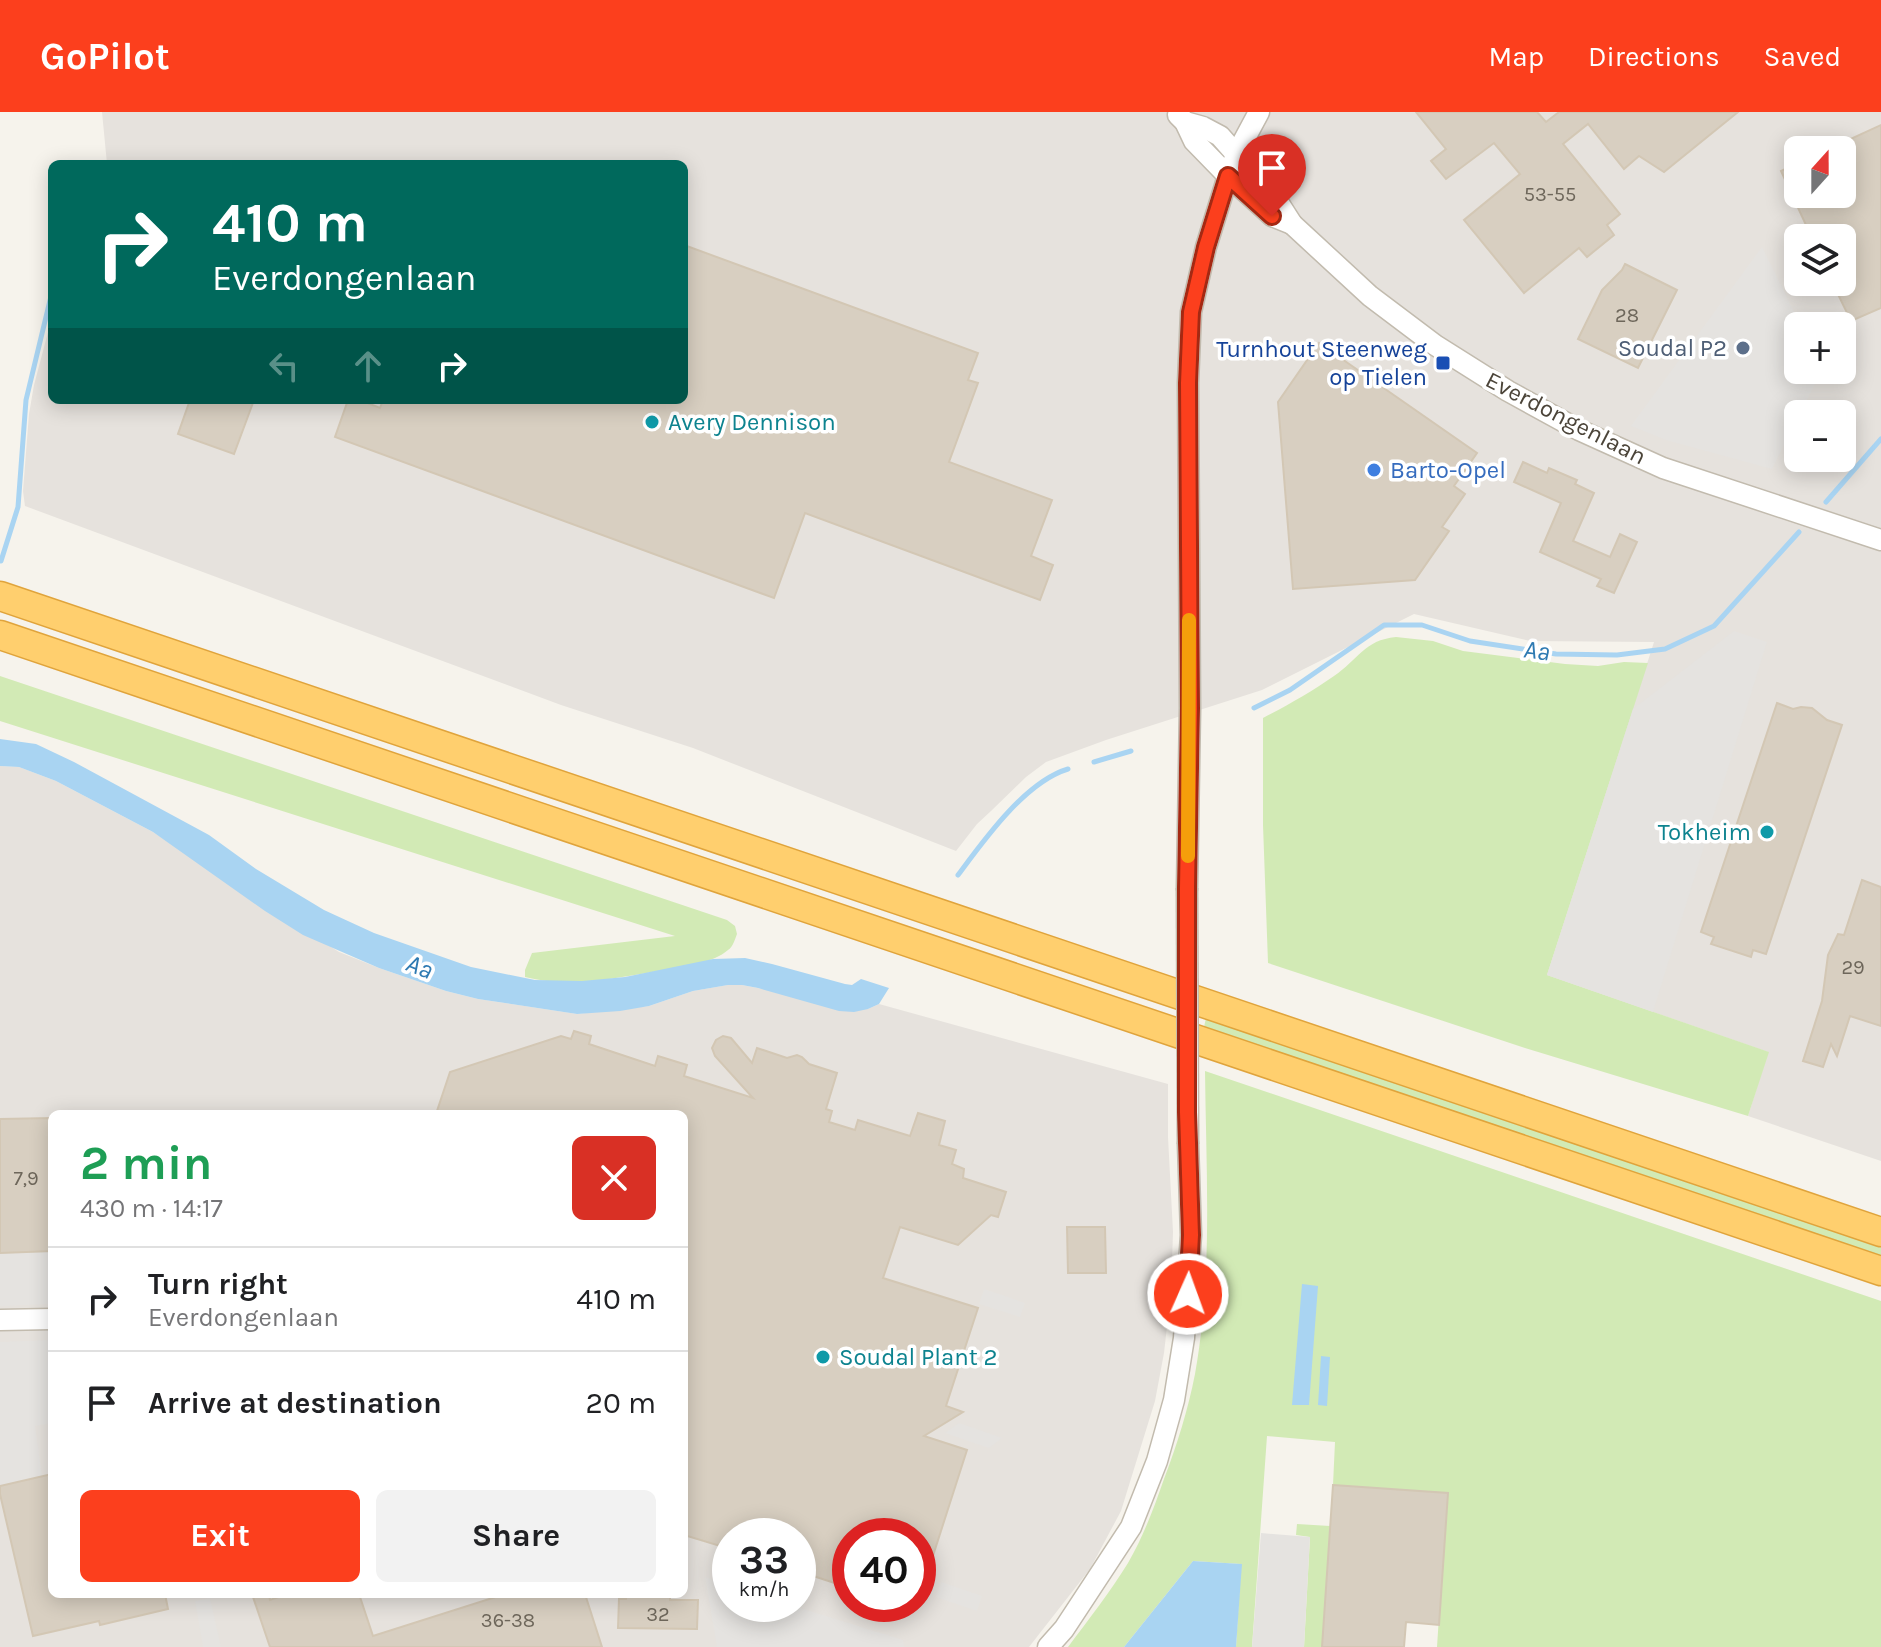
<!DOCTYPE html>
<html lang="en">
<head>
<meta charset="utf-8">
<style>
  :root { --surface:#fff; --page:#f2f2f2; --text:#202124; --muted:#757577; --line:#e0e0e0; --accent:#fc3f1d }
  body { margin:0; font-family:Karla,sans-serif; background:var(--page); color:var(--text); height:100vh; display:flex; flex-direction:column; font-size:30px; white-space:nowrap }
  * { box-sizing:border-box; margin:0 }
  p { font-size:26px; color:var(--muted) }
  .icon { flex:none; width:44px; height:44px; fill:none; stroke:currentColor; stroke-width:2; stroke-linecap:round; stroke-linejoin:round }
  .map { position:relative; flex:1; overflow:hidden }
  .drawer { position:absolute; left:48px; top:998px; width:640px; height:488px; display:flex; flex-direction:column; background:var(--surface); border-radius:12px; box-shadow:0 4px 20px #0003 }
  .drawer>* { flex:none }
  .guide { position:absolute; left:48px; top:48px; width:640px; height:244px; border-radius:12px; box-shadow:0 4px 20px #0003; background:#00695c; color:#fff; overflow:hidden }
  .needle { width:52px; rotate:21deg }
  .controls { position:absolute; left:1784px; top:24px; display:grid; gap:16px }
  .controls a { display:grid; place-items:center; width:72px; height:72px; border-radius:12px; background:var(--surface); box-shadow:0 4px 20px #0003; font-size:40px }
  .speed { position:absolute; left:712px; top:1406px; display:flex; gap:16px; font-size:40px; font-weight:700; text-align:center }
  .speed>* { display:grid; place-content:center; width:104px; height:104px; border-radius:50%; background:var(--surface); box-shadow:0 4px 20px #0003; line-height:1 }
  .speed small { font-size:20px; font-weight:400 }
  .speed .limit { border:12px solid #d22; background:#fff; color:#111 }
  .pin { position:absolute; display:grid; place-items:center; width:68px; height:68px; color:#fff; margin:-82px -34px; border-radius:50% 50% 50% 0; rotate:-45deg; box-shadow:0 0 8px #0007 }
  .pin .icon { rotate:45deg }
  .me { position:absolute; width:88px; margin:-44px; rotate:2deg; stroke-linejoin:round; filter:drop-shadow(0 0 6px #0008) }
  .turn { display:flex; align-items:center; gap:28px; height:168px; padding:0 32px; font-size:36px }
  .turn .icon { width:104px; height:104px; stroke-width:2.5 }
  .turn b { display:block; font-size:56px; line-height:68px }
  .lanes { display:flex; align-items:center; height:76px; padding:0 32px; background:#0003; justify-content:center; gap:40px; direction:ltr }
  .lanes .off { opacity:.35 }
  .round { display:grid; place-items:center; flex:none; width:84px; height:84px; border-radius:12px; background:var(--page) }
  .head { display:flex; align-items:center; justify-content:space-between; height:136px; padding:0 32px }
  h1 { font-size:48px; font-weight:700; line-height:60px; color:#1e9e55 }
  .cta { display:flex; gap:16px; margin-top:auto; padding:16px 32px }
  .cta a { flex:1; height:92px; border-radius:12px; background:var(--accent); color:#fff; font-size:32px; font-weight:700; line-height:92px; text-align:center }
  .cta a+a { background:var(--page); color:var(--text) }
  ul { padding:0; list-style:none }
  li { display:flex; align-items:center; gap:24px; height:104px; padding:0 32px; border-top:2px solid var(--line) }
  li div { flex:1 }
  li b { display:block; font-size:30px }
  li em { font-style:normal }
  header { display:flex; align-items:center; gap:48px; box-sizing:border-box; height:112px; padding:0 40px; background:var(--accent); color:#fff }
  header strong { font-size:38px }
  nav { display:flex; gap:44px; margin-inline-start:auto; font-size:28px }
  .map>svg:first-child { display:block }
  .industrial { fill:#e6e2dd; fill-rule:evenodd }
  .green { fill:#d2eab5 }
  .parking { fill:#e5e3e0 }
  .water { fill:#a9d4f2 }
  .lines { fill:none; stroke-linecap:round; stroke-linejoin:round }
  .stream { stroke:#a9d4f2; stroke-width:5 }
  .building { fill:#d8cfc1; stroke:#d3c7b4; stroke-width:2 }
  .minor-casing { stroke:#c2bbae; stroke-width:23 }
  .highway-casing { stroke:#e0a43c; stroke-width:31 }
  .minor { stroke:#fff; stroke-width:20 }
  .highway { stroke:#ffcf6e; stroke-width:28 }
  .minor-bridge-casing { stroke:#c2bbae; stroke-width:23; stroke-linecap:butt }
  .minor-bridge { stroke:#fff; stroke-width:20 }
  .route-casing { stroke:#a42913; stroke-width:20 }
  .route { stroke:#fc3f1d; stroke-width:14 }
  .slow { stroke:#f59e0b; stroke-width:14 }
  .service-dot { fill:#5c6f8a; stroke:#fff; stroke-width:3 }
  .transit-dot { fill:#1a4fb4; stroke:#fff; stroke-width:3 }
  .culture-dot { fill:#0f9aa8; stroke:#fff; stroke-width:3 }
  .shop-dot { fill:#3f7fe0; stroke:#fff; stroke-width:3 }
  .labels { text-anchor:middle; stroke-width:7; stroke-linejoin:round; paint-order:stroke }
  .number-label { font-size:20px; fill:#6e675b }
  .service-label { font-size:24px; fill:#4e5e75; stroke:#fff; text-anchor:end }
  .transit-label { font-size:24px; fill:#164399; stroke:#fff; text-anchor:end }
  .street-label { font-size:24px; fill:#4b4439; stroke:#fff }
  .culture-label { font-size:24px; fill:#0d838f; stroke:#fff; text-anchor:start }
  .shop-label { font-size:24px; fill:#366cbe; stroke:#fff; text-anchor:start }
  .water-label { font-size:26px; font-style:italic; fill:#2e7ab2; stroke:#fff }
</style>
</head>
<body>
<header>
<strong>GoPilot</strong>
<nav><a>Map</a><a>Directions</a><a>Saved</a></nav>
</header>
<div class="map">
<svg width="1881" height="1535" viewBox="0 0 1881 1535">
  <rect width="100%" height="100%" fill="#f6f3ec"/>
  <!-- industrial -->
  <g class="industrial">
    <path d="M102 0H1881V1049L1748 1004 1768 940 1547 863 1654 530 1530 529 1414 502 1262 578 1106 628 1046 650 1026 665 991 699 977 712 956 739 693 636 561 593 25 394 23 379 29 302 34 273 52 205V288H684V52H107ZM1798 38H1842V82H1798ZM1798 126H1842V170H1798ZM1798 214H1842V258H1798ZM1798 302H1842V346H1798Z"/>
    <path d="M0 654 19 655 56 669 153 720 339 840 379 856 446 879 478 887 577 902 649 894 693 879 728 873H742L868 897 879 892 1168 972V1025L1173 1120 1171 1179 1164 1241 1155 1289 1121 1399 1090 1457 1029 1535H0ZM52 1002H684V1482H52ZM730 1424H798V1492H730ZM850 1424H918V1492H850Z"/>
  </g>
  <!-- green -->
  <g class="green">
    <path d="M1396 525 1433 529 1463 539 1565 552 1598 554 1624 550 1648 551 1547 863 1769 940 1748 1004 1525 936 1268 851 1263 713V606C1288 593 1311 580 1334 564 1358 548 1364 528 1396 525Z"/>
    <path d="M0 564 727 808 735 814 737 822C735 827 733 835 728 838 713 851 687 854 669 857 622 865 571 877 525 865V858L532 841 675 824 0 609Z"/>
    <path d="M1206 906 1881 1135V1144L1204 915Z"/>
    <path d="M1205 959 1881 1189V1535H1437L1447 1381 1333 1373 1335 1330 1267 1324 1252 1535H1236L1241 1452 1193 1449 1124 1535H1068C1089 1507 1110 1480 1128 1451 1143 1425 1154 1396 1164 1367 1177 1333 1188 1298 1195 1262 1213 1163 1206 1059 1205 959Z"/>
    <path d="M1297 1412 1330 1414 1322 1535H1304L1310 1425 1296 1423Z"/>
  </g>
  <!-- parking -->
  <g class="parking">
    <path d="M1762 135 1801 214H1798V258H1822L1800 302H1798V305L1772 357 1666 328 1631 314Z"/>
    <path d="M1734 519 1767 530 1653 900 1547 863 1633 597Z"/>
    <path d="M51 1139 52 1192 0 1194V1141Z"/>
    <path d="M984 1177 1025 1191 1020 1205 979 1192Z"/>
    <path d="M52 1228V1311L35 1314 42 1364 0 1374V1230Z"/>
    <path d="M959 1311 1002 1326 989 1336 945 1321Z"/>
    <path d="M1261 1421 1310 1425 1304 1535H1252Z"/>
    <path d="M705 1465 730 1473V1492H787L903 1528 904 1535H717Z"/>
    <path d="M941 1470 982 1484 977 1499 936 1485Z"/>
    <path d="M210 1486 221 1535H203L195 1489Z"/>
  </g>
  <!-- water -->
  <g class="water">
    <path d="M0 627 36 632 74 650 209 723 256 757 324 798 374 821 471 855 535 868 582 869 625 865 713 847 745 846 772 852 845 872 852 873 861 867 889 876 879 892 868 897 854 900 839 899 758 876 742 873H728L693 879 649 894 620 899 577 902 478 887 446 879 379 856 303 823 265 799 153 720 56 669 19 655 0 654Z"/>
    <path d="M1302 1172 1318 1174 1309 1293H1292Z"/>
    <path d="M1321 1244 1330 1245 1327 1294 1318 1293Z"/>
    <path d="M1193 1449 1242 1452 1236 1535H1124Z"/>
  </g>
  <g class="lines">
    <!-- stream -->
    <g class="stream">
      <path d="M1826 390 1881 327"/>
      <path d="M1 449 18 395 26 288 52 180"/>
      <path d="M1254 596 1290 578 1384 513H1422L1470 529 1556 542 1617 543 1665 537 1714 514 1799 420"/>
      <path d="M1094 650 1131 639"/>
      <path d="M958 763C984 728 1025 670 1068 657"/>
    </g>
  </g>
  <!-- building -->
  <g class="building">
    <path d="M1416 0H1537L1546 10 1559 0H1738L1664 60 1639 44 1624 57 1588 12 1563 32 1620 102 1607 113 1614 123 1587 145 1579 136 1524 181 1464 108 1520 62 1494 31 1446 67 1431 49 1446 37Z"/>
    <path d="M1881 13V196L1851 209 1832 170H1842V126H1812L1781 59 1798 51V82H1842V31Z"/>
    <path d="M684 133 978 241 968 268 978 271 949 350 1052 388 1031 444 1053 453 1040 488 805 401 774 486 335 325 348 288H360L380 296 383 288H684Z"/>
    <path d="M1625 152 1677 178 1638 256 1578 227 1602 178 1622 158Z"/>
    <path d="M1319 231 1477 341 1454 374 1465 382 1442 415 1449 419 1415 468 1293 477 1278 290Z"/>
    <path d="M190 288H254L234 342 178 322Z"/>
    <path d="M1523 350 1547 361 1549 356 1577 368 1575 372 1594 381 1573 429 1610 445 1620 422 1637 430 1614 481 1597 474 1601 467 1540 440 1561 391 1514 370Z"/>
    <path d="M1777 591 1793 597 1801 595 1812 596 1827 608 1842 613 1766 842 1753 838 1751 845 1711 832 1714 825 1701 820Z"/>
    <path d="M1862 768 1881 775V914L1850 904 1837 944 1831 932 1823 955 1803 949 1822 889 1828 843 1838 822 1844 823Z"/>
    <path d="M574 919 591 924 589 932 655 954 658 944 687 953 684 964 753 986 715 944 712 936 716 928 723 924 731 926 752 951 757 936 787 946 797 943 802 945 809 952 837 961 826 997 832 999 829 1010 855 1018 858 1008 910 1024 918 1001 945 1009 939 1033 956 1038 952 1052 964 1057 963 1066 1006 1080 998 1105 991 1103 958 1133 900 1115 883 1166 978 1196 946 1294 963 1300 924 1324 967 1338 921 1481H918V1424H850V1476L798 1459V1424H730V1437L684 1423V1002H436L450 960 561 924 571 927Z"/>
    <path d="M52 1006V1139L0 1141V1007Z"/>
    <path d="M1067 1115H1105L1106 1161H1068Z"/>
    <path d="M52 1362V1482H165L168 1497 100 1513 99 1509 33 1524 0 1382V1374Z"/>
    <path d="M1333 1373 1448 1381 1439 1513 1406 1510 1404 1535H1322Z"/>
    <path d="M252 1482H269L270 1488 287 1482H359L373 1524 505 1482H585L602 1535H270Z"/>
    <path d="M626 1482H670V1488H698L697 1517 618 1516 619 1487H626Z"/>
  </g>
  <g class="lines">
    <!-- minor casing -->
    <g class="minor-casing">
      <g id="minor">
        <path d="M1178 3 1185 10 1194 29 1228 64 1272 104 1292 112"/>
        <path d="M1185 10 1203 15 1220 24 1276 87 1292 112 1370 184 1435 233 1508 279 1579 318 1663 356 1881 428"/>
        <path d="M1187 776 1190 596 1188 271 1191 200 1206 135 1228 64 1236 43 1259 0"/>
        <path d="M0 1208 52 1207"/>
        <path d="M1048 1535 1064 1517 1131 1415 1157 1349 1174 1288 1184 1226 1191 1123 1188 1032"/>
      </g>
    </g>
    <!-- highway casing -->
    <g class="highway-casing">
      <g id="highway">
        <path d="M0 484 1881 1120"/>
        <path d="M0 523 1881 1159"/>
      </g>
    </g>
    <!-- minor -->
    <use href="#minor" class="minor"/>
    <!-- highway -->
    <use href="#highway" class="highway"/>
    <!-- minor-bridge casing -->
    <g class="minor-bridge-casing">
      <path id="minor-bridge" d="M1187 776 1188 1032"/>
    </g>
    <!-- minor-bridge -->
    <use href="#minor-bridge" class="minor-bridge"/>
  </g>
  <g class="lines">
    <!-- route casing -->
    <g class="route-casing">
      <path id="route" d="M1188 1182 1191 1123 1187 1000V776L1190 596 1188 271 1191 200 1206 135 1228 64 1272 104"/>
    </g>
    <!-- route -->
    <use href="#route" class="route"/>
    <!-- slow -->
    <path class="slow" d="M1188 744 1189 508"/>
  </g>
  <!-- markers -->
  <circle class="service-dot" cx="1743" cy="236" r="8"/>
  <rect class="transit-dot" x="1435" y="243" width="16" height="16" rx="4"/>
  <g class="culture-dot">
    <circle cx="652" cy="310" r="8"/>
    <circle cx="1767" cy="720" r="8"/>
    <circle cx="823" cy="1245" r="8"/>
  </g>
  <circle class="shop-dot" cx="1374" cy="358" r="8"/>
  <g class="labels">
    <!-- number labels -->
    <g class="number-label">
      <text x="1550" y="89">53-55</text>
      <text x="1627" y="210">28</text>
      <text x="1853" y="862">29</text>
      <text x="26" y="1073">7,9</text>
      <text x="658" y="1509">32</text>
      <text x="508" y="1515">36-38</text>
    </g>
    <!-- service labels -->
    <g class="service-label">
      <text x="1727" y="244">Soudal P2</text>
    </g>
    <!-- transit labels -->
    <g class="transit-label">
      <text x="1427" y="245">Turnhout Steenweg<tspan x="1427" dy="28">op Tielen</tspan></text>
    </g>
    <!-- street labels -->
    <g class="street-label">
      <text transform="translate(1566 306) rotate(27)" y="8">Everdongenlaan</text>
    </g>
    <!-- culture labels -->
    <g class="culture-label">
      <text x="668" y="318">Avery Dennison</text>
      <text x="1751" y="728" text-anchor="end">Tokheim</text>
      <text x="839" y="1253">Soudal Plant 2</text>
    </g>
    <!-- shop labels -->
    <g class="shop-label">
      <text x="1390" y="366">Barto-Opel</text>
    </g>
    <!-- water labels -->
    <g class="water-label">
      <text transform="translate(1537 538) rotate(7)" y="9">Aa</text>
      <text transform="translate(420 854) rotate(22)" y="9">Aa</text>
    </g>
  </g>
</svg>
<div class="controls">
<a><svg class="needle" viewBox="-14 -14 28 28"><path d="M0-13l5 13h-10z" fill="#e53935"/><path d="M0 13l5-13h-10z" fill="#757577"/></svg></a>
<a><svg class="icon" aria-label="layers" viewBox="0 0 24 24"><path d="M12 4l9 5-9 5-9-5zM3 14l9 5 9-5"/></svg></a>
<a>+</a>
<a>−</a>
</div>
<div class="speed"><div>33<small>km/h</small></div><div class="limit">40</div></div>
<div class="pin" style="left:1272px;top:104px;background:#d93025"><svg class="icon" aria-label="arrive" viewBox="0 0 24 24"><path d="M6 21V4h12l-3 4 3 4H6"/></svg></div>
<svg class="me" style="left:1188px;top:1182px" viewBox="-20 -20 40 40"><circle r="17" fill="#fc3f1d" stroke="#fff" stroke-width="3"/><path d="M0-11L8 9 0 5-8 9z" fill="#fff"/></svg>
<div class="guide">
<div class="turn"><svg class="icon" aria-label="right" viewBox="0 0 24 24"><path d="M7 20v-9h11M14 6l5 5-5 5"/></svg><div><b>410 m</b>Everdongenlaan</div></div>
<div class="lanes"><svg class="icon off" aria-label="left" viewBox="0 0 24 24"><path d="M17 20v-9H6M10 6l-5 5 5 5"/></svg><svg class="icon off" aria-label="ahead" viewBox="0 0 24 24"><path d="M12 20V5M6 11l6-6 6 6"/></svg><svg class="icon" aria-label="right" viewBox="0 0 24 24"><path d="M7 20v-9h11M14 6l5 5-5 5"/></svg></div>
</div>
<section class="drawer">
<div class="head"><div><h1>2 min</h1><p>430 m · 14:17</p></div><a class="round" style="background:#d93025;color:#fff"><svg class="icon" aria-label="close" viewBox="0 0 24 24"><path d="M6 6l12 12M18 6L6 18"/></svg></a></div>
<ul>
<li><svg class="icon" aria-label="right" viewBox="0 0 24 24"><path d="M7 20v-9h11M14 6l5 5-5 5"/></svg><div><b>Turn right</b><p>Everdongenlaan</p></div><em>410 m</em></li>
<li><svg class="icon" aria-label="arrive" viewBox="0 0 24 24"><path d="M6 21V4h12l-3 4 3 4H6"/></svg><div><b>Arrive at destination</b></div><em>20 m</em></li>
</ul>
<div class="cta"><a>Exit</a><a>Share</a></div>
</section>
</div>
</body>
</html>
